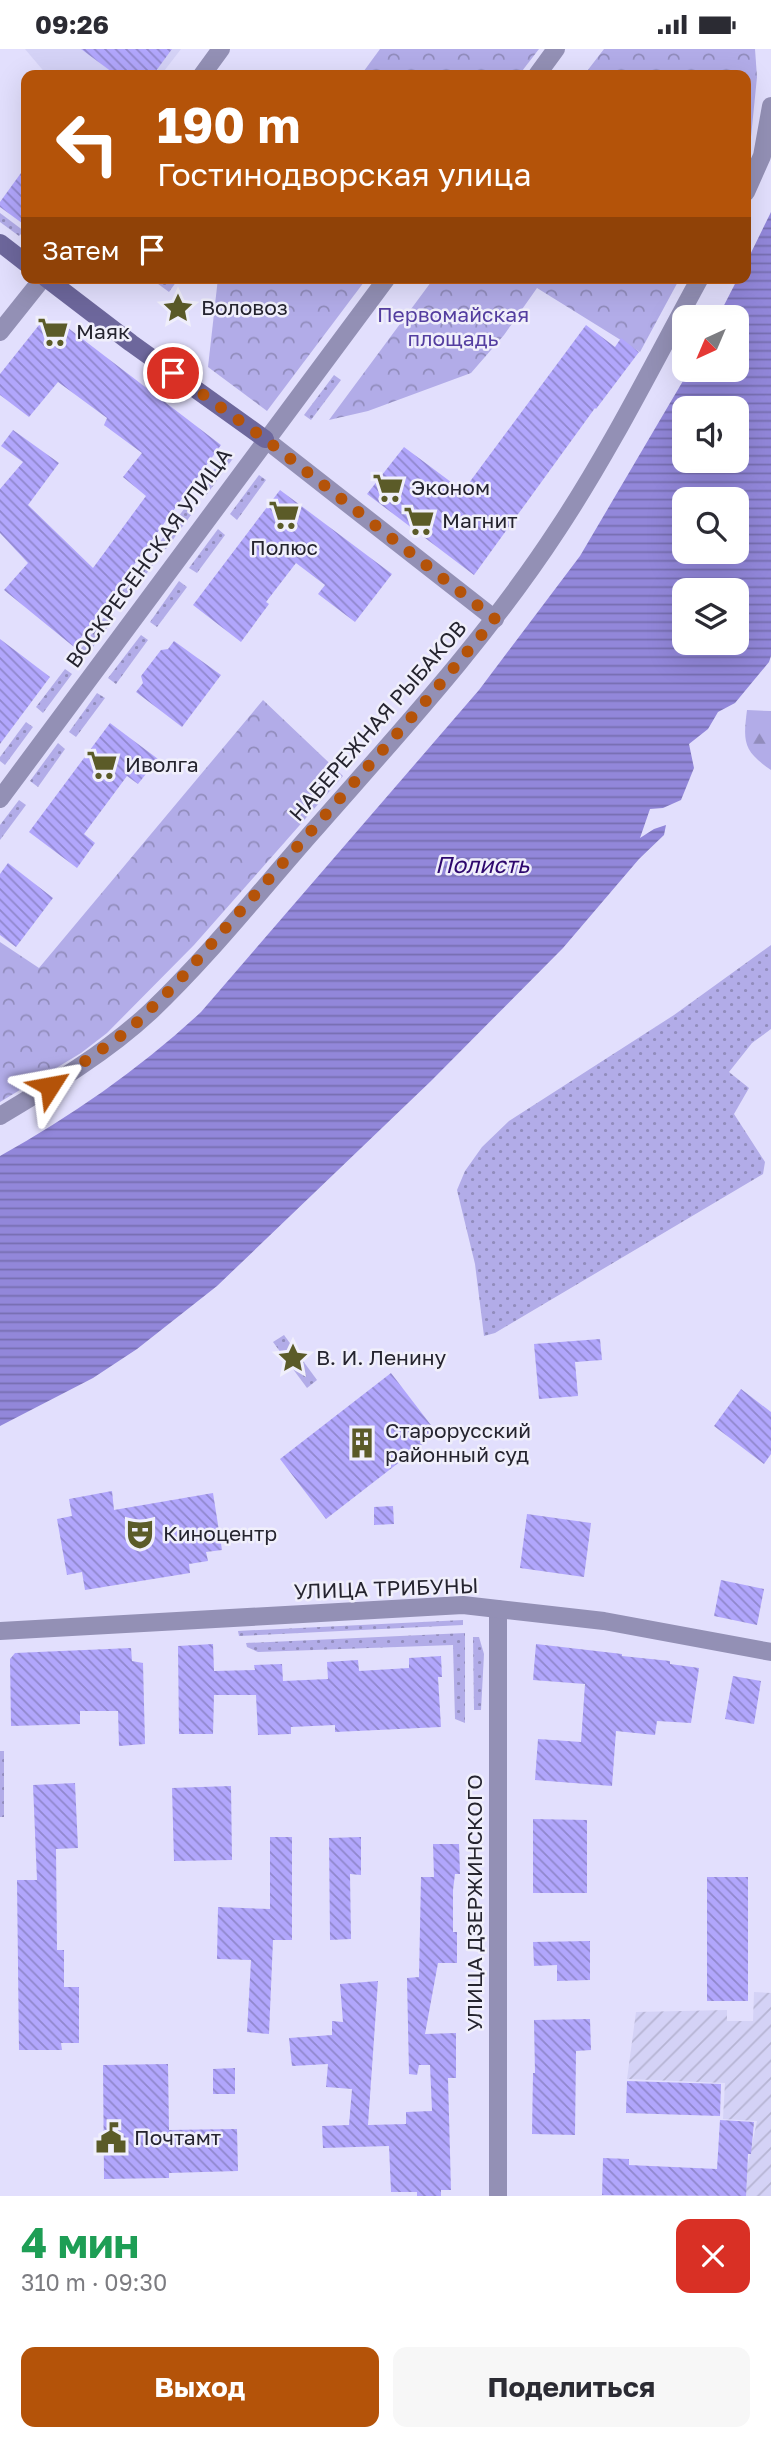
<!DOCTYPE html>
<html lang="ru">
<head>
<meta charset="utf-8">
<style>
  :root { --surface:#fff; --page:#f7f7f7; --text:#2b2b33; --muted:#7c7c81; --accent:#b45309 }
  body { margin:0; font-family:"Golos Text",sans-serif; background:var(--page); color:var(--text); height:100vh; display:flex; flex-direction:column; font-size:26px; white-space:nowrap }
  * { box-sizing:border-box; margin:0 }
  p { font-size:23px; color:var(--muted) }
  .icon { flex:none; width:38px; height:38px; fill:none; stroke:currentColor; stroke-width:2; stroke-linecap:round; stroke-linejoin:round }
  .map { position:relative; height:2147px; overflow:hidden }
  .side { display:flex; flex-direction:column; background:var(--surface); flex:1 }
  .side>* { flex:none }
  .hud { position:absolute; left:21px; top:21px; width:730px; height:214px; border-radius:14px; box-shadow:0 7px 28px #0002; background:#b45309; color:#fff; overflow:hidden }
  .needle { width:46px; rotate:224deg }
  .controls { position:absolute; left:672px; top:256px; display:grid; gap:14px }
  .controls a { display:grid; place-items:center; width:77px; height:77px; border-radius:14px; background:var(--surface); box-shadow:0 7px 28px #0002; font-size:35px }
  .pin { position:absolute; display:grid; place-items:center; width:60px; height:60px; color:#fff; margin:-30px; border:4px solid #fff; border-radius:50%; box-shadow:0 2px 7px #0007 }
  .me { position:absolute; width:77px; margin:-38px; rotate:56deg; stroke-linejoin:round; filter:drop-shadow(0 0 5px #0008) }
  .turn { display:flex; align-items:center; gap:24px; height:147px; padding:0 21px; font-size:32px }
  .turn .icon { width:91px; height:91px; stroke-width:2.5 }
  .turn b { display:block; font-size:49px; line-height:60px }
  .then { display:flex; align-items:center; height:66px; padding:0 21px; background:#0003; gap:14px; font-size:26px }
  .round { display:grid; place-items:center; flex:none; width:74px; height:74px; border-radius:14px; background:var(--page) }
  .overview { display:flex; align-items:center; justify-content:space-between; height:119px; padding:0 21px }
  h1 { font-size:42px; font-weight:700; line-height:52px; color:#1e9e55 }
  .primary-button { display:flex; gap:14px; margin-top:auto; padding:14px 21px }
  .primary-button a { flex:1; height:80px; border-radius:14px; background:var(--accent); color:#fff; font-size:28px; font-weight:700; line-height:80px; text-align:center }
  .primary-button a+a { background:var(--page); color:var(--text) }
  .status { display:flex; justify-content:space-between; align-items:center; height:49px; padding:0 35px; background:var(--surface); direction:ltr }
  .status svg { height:19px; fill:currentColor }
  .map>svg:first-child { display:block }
  .built { fill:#d4d2f6 }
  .industrial { fill:url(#industrial-furrows) }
  .grass { fill:url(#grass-dots) }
  .forest { fill:url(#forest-firs) }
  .park { fill:url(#park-crowns) }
  .water { fill:url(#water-rules); fill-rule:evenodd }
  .building { fill:url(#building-back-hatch) }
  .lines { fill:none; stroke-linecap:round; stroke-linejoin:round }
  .street { stroke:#9390b5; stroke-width:18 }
  .secondary { stroke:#6d679c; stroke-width:18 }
  .route { stroke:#b45309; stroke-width:12; stroke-dasharray:0 21.6 }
  .labels { text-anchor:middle; stroke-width:5; stroke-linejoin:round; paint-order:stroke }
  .poi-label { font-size:21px; fill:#25242f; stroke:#f0effb; text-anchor:start }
  .park-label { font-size:21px; fill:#543ea0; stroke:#f0effb }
  .street-label { font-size:21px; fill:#25242f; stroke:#f0effb }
  .water-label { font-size:23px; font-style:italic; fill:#2d076d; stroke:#f0effb }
</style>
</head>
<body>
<div class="status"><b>09:26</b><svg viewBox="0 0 49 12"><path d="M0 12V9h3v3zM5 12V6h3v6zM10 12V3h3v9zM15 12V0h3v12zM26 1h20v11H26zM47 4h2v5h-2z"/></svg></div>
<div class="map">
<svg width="771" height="2147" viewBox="0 0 771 2147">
  <defs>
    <pattern id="industrial-furrows" width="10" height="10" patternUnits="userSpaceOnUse" patternTransform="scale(1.75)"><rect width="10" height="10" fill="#d4d2f6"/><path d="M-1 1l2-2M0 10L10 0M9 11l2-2" fill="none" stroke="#b6b4d3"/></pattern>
    <pattern id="grass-dots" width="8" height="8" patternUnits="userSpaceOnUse" patternTransform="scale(1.75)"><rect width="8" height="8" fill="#b2ace8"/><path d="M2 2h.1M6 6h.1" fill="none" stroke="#918cbc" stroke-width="1.8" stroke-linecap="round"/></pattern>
    <pattern id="forest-firs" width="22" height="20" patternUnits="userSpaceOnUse" patternTransform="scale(1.75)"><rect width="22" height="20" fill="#b2ace8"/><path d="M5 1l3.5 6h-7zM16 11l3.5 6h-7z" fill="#918cbc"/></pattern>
    <pattern id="park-crowns" width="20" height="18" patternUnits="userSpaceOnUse" patternTransform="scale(1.75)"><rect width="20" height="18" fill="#b2ace8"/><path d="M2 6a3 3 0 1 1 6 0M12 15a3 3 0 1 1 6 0" fill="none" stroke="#918cbc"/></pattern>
    <pattern id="water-rules" width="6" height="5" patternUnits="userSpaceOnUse" patternTransform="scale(1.75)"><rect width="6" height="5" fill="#9287da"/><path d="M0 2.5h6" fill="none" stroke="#776eb1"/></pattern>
    <pattern id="building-back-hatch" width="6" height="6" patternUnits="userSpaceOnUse" patternTransform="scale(1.75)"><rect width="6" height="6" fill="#b1a6fc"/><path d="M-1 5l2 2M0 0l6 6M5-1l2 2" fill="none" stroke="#9087cc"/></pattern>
  </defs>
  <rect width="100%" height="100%" fill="#e2dffd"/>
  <!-- built -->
  <path class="built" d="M25 0H181L161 26H47Z"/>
  <!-- industrial -->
  <path class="industrial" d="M754 1943 771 1944V2147H741L757 2072 723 2070 725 2034 627 2030 636 1963 727 1961V1972H753Z"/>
  <!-- grass -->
  <g class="grass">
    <path d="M0 164 24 182 19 187 0 173Z"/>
    <path d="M150 229H179L169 243Z"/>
    <path d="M334 326 341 331 311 371 304 366Z"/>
    <path d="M227 403 234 408 205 448 198 442Z"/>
    <path d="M259 426 266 431 237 471 230 465Z"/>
    <path d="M187 456 194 462 166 500 159 494Z"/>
    <path d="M218 480 225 486 197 524 189 519Z"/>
    <path d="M147 508 155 513 125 554 117 549Z"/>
    <path d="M179 532 187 538 157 578 150 573Z"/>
    <path d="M108 563 115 568 84 610 77 605Z"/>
    <path d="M141 586 148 591 116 635 108 629Z"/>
    <path d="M65 620 72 625 43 664 36 658Z"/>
    <path d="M97 644 105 649 76 688 69 683Z"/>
    <path d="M26 673 33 678 5 716 0 712V708Z"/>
    <path d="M58 694 65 700 38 738 30 732Z"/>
    <path d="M19 751 26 756 0 791V776Z"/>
    <path d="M771 896V980L752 994 729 1023 749 1039 734 1065 765 1113 763 1125 495 1284 484 1287 475 1215 457 1141 465 1122 482 1098 509 1072 674 966Z"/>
    <path d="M284 1286 317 1331 307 1339 273 1293Z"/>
    <path d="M463 1571V1576L239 1587 238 1582Z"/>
    <path d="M465 1584V1674L455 1670 453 1596 258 1603 247 1598 246 1594Z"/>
    <path d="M473 1588H479L484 1605 481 1661H474Z"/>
    <rect x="0" y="1702" width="4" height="66"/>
  </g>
  <!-- forest -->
  <path class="forest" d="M747 661 771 662V721C743 702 743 693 747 661Z"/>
  <!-- park -->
  <g class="park">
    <path d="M380 0H539L519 26H361Z"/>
    <path d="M604 0H755L757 28 750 98 746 107V26H584Z"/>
    <path d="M218 229H367L267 362 208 318Z"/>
    <path d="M434 229H680L640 303 537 239 504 286 471 324 368 362 329 371Z"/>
    <path d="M263 651 343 727 194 896 107 984 81 1004 0 1053V893L39 919Z"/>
  </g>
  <!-- water -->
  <path class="water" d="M771 163V607L769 613 735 654 718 663 708 680 689 695 694 719 681 751 663 759 650 760 640 789 654 780 666 776 664 786 639 810 563 899 431 1032 217 1237 137 1300 93 1329 0 1377V1107C72 1067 141 1019 201 963L479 641 580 507 690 320H737V268H718L738 229H746V214ZM684 359H737V411H684ZM684 450H737V502H684ZM684 541H737V593H684Z"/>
  <!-- building -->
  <g class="building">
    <path d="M81 0H172L153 26H116Z"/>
    <path d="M26 117V177L0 158V153Z"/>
    <path d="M59 272 221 396 74 598 4 541 28 514 0 484V440L23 413 1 397 13 381 59 414 28 456 93 519 146 447 123 428 142 404 104 376 107 369 58 333 29 368 0 346V325L39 276Z"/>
    <path d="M586 276 615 298 621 289 639 303 596 360 595 359 474 526 367 445 404 398 463 442Z"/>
    <path d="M280 441 392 525 355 573 318 545 325 536 296 514 266 553 269 555 241 593 193 556Z"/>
    <path d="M0 590 50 628 0 695Z"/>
    <path d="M174 592 221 626 182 678 136 643 143 634 141 627 161 601 168 600Z"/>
    <path d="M110 674 158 710 138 735 127 727 84 785 95 794 77 819 29 783Z"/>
    <path d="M8 814 53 849 16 898 0 886V825Z"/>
    <path d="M600 1290 602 1311 575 1313 578 1347 539 1350 534 1295Z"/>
    <path d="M391 1324 437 1384 326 1470 280 1410Z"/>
    <path d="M741 1340 771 1363V1405L764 1415 714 1377Z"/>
    <path d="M112 1442 114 1461 213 1444 222 1501 206 1503 208 1512 189 1515 190 1524 85 1541 82 1523 67 1526 57 1470 72 1467 69 1450Z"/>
    <path d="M393 1457 394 1475 374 1476V1458Z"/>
    <path d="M527 1465 591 1474 584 1528 520 1519Z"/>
    <path d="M721 1531 764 1540 757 1576 714 1567Z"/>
    <path d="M213 1595 214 1622 255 1621 254 1616 282 1615 283 1632 328 1630 327 1613 358 1611 359 1622 409 1619V1609L441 1607 442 1628H438L441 1678 335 1683V1676L291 1678V1685L258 1686 256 1646H214L213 1685H179L178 1597Z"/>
    <path d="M536 1595 622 1605V1607L670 1612V1615L699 1619 691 1674 657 1672 655 1686 616 1682 612 1737 535 1731 538 1690 581 1693 585 1635 533 1631Z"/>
    <path d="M131 1599 132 1612 143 1614 145 1695 119 1697 118 1662H80V1675L11 1677 10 1610 15 1604Z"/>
    <path d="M733 1627 761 1632 754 1675 725 1670Z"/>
    <path d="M75 1734 78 1799 56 1800 57 1901H64V1938H79V1994H61L62 2001H19L17 1831H37L33 1736Z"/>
    <path d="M231 1737 232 1811 174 1812 172 1739Z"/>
    <path d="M533 1770 587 1771V1844H533Z"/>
    <path d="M270 1788H292V1891H273L269 1985 247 1983 251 1911 217 1910 218 1858 270 1860Z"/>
    <path d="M361 1788V1826L350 1825 351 1890 330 1891 329 1789Z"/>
    <path d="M433 1795H459L460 1825H455L453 1841V1883H457V1914H438L425 1985 456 1984V2029H448L451 2141H441V2147H417V2143H391L389 2097 323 2099 322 2077 349 2076 352 2040 326 2038 328 2015 292 2017 289 1989 332 1986V1972L343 1973 340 1935 378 1932 368 2076 406 2075V2063L432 2062 430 2016H419L417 2026 409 2025 407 1929 419 1928 421 1828H434Z"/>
    <rect x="707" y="1828" width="41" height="124"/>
    <path d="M590 1892V1931L557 1932V1916L534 1917 533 1893Z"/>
    <path d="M590 1970 591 2001 576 2002 575 2086 532 2085 533 2024H535L534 1971Z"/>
    <path d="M168 2015 169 2081 237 2080 238 2122 169 2124V2129L104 2130 103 2016Z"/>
    <path d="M235 2019V2045H213V2020Z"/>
    <path d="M627 2032 721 2035 720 2067 626 2064Z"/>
    <path d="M720 2071 754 2073 751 2105H748L746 2147 602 2146 603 2109 629 2110V2116L717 2120Z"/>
  </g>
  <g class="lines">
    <!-- street -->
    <g class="street">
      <path d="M202 26 221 0"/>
      <path d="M537 26 556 0"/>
      <path d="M746 143 762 107 771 57"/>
      <path d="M0 283 43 229"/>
      <path d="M265 390 495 570"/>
      <path d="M0 750 387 229"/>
      <path d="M0 1067C52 1036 106 1004 150 963 209 907 260 842 314 781 399 684 487 589 558 480 611 400 654 313 700 229"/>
      <path d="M498 1560V2147"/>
      <path d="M0 1582 463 1556 604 1572 771 1603"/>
    </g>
    <!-- secondary -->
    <g class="secondary">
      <path d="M0 194 26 214"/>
      <path d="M46 229 131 294 265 390"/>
    </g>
  </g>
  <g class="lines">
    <!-- route -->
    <path class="route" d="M50 1037 129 981 176 935 425 653 495 570 265 390 173 324"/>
  </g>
  <!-- icons -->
  <defs>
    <g id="sight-bare" transform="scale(2.415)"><path d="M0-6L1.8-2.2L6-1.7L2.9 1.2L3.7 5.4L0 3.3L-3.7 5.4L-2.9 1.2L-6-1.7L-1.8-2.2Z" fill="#5b5b28" stroke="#f0effb" stroke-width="2.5" paint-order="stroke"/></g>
    <g id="supermarket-bare" transform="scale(2.415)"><path d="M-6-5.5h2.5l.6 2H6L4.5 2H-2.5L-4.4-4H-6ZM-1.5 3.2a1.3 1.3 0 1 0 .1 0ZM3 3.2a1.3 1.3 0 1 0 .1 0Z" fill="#5b5b28" stroke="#f0effb" stroke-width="2.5" paint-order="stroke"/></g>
    <g id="building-bare" transform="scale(2.415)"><path d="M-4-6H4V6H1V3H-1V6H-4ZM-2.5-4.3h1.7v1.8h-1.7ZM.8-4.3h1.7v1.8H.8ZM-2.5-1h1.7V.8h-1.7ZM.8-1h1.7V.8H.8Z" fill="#5b5b28" stroke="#f0effb" stroke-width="2.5" paint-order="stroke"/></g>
    <g id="theatre-bare" transform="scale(2.415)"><path d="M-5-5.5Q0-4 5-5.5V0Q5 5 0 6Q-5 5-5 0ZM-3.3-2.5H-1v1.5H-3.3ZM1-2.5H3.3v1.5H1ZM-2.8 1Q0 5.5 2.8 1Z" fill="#5b5b28" stroke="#f0effb" stroke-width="2.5" paint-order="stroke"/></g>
    <g id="civic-bare" transform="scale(2.415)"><path d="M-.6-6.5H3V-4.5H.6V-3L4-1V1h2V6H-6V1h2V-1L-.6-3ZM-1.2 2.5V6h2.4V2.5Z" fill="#5b5b28" stroke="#f0effb" stroke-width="2.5" paint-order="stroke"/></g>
  </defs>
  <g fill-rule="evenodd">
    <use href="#sight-bare" x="178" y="259"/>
    <use href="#supermarket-bare" x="53" y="283"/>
    <use href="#supermarket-bare" x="388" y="439"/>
    <use href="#supermarket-bare" x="284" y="466"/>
    <use href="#supermarket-bare" x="419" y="472"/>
    <use href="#supermarket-bare" x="102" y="716"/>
    <use href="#sight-bare" x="293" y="1309"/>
    <use href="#building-bare" x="362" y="1394"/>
    <use href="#theatre-bare" x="140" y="1485"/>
    <use href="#civic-bare" x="111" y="2089"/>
  </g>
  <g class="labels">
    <!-- poi labels -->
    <g class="poi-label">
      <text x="201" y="266">Воловоз</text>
      <text x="76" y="290">Маяк</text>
      <text x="411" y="446">Эконом</text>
      <text x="442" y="479">Магнит</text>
      <text x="284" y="506" text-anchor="middle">Полюс</text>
      <text x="125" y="723">Иволга</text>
      <text x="316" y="1316">В. И. Ленину</text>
      <text x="385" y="1389">Старорусский<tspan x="385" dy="24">районный суд</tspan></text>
      <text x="163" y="1492">Киноцентр</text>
      <text x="134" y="2096">Почтамт</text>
    </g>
    <!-- park labels -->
    <g class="park-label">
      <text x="453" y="273">Первомайская<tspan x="453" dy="24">площадь</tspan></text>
    </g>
    <!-- street labels -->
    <g class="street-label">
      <text transform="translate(149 509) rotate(-54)" y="7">ВОСКРЕСЕНСКАЯ УЛИЦА</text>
      <text transform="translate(378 672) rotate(-49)" y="7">НАБЕРЕЖНАЯ РЫБАКОВ</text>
      <text transform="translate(386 1540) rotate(-2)" y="7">УЛИЦА ТРИБУНЫ</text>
      <text transform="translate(475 1854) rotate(-90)" y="7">УЛИЦА ДЗЕРЖИНСКОГО</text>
    </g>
    <!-- water labels -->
    <g class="water-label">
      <text x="482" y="824">Полисть</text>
    </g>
  </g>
</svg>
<div class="controls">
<a><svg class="needle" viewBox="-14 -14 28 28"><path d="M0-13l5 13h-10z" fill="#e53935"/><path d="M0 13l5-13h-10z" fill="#7c7c81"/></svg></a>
<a><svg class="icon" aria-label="sound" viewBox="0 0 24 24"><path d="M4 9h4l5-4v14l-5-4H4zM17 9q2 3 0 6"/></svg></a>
<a><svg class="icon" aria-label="search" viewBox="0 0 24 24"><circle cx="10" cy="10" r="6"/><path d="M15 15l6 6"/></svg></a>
<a><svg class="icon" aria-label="layers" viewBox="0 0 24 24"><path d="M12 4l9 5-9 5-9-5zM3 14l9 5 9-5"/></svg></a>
</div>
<div class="pin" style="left:173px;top:324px;background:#d93025"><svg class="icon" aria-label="arrive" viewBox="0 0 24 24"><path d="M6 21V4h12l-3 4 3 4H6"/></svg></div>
<svg class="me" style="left:50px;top:1037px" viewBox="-20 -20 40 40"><path d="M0-17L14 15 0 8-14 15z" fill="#b45309" stroke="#fff" stroke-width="4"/></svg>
<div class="hud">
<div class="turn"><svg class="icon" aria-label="left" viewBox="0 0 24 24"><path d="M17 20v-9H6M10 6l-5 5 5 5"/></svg><div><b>190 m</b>Гостинодворская улица</div></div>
<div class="then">Затем<svg class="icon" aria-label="arrive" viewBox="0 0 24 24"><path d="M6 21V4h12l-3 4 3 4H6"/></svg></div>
</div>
</div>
<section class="side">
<div class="overview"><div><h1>4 мин</h1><p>310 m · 09:30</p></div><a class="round" style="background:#d93025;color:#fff"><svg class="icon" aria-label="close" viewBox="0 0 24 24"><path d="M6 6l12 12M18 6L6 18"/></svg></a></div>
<div class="primary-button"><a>Выход</a><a>Поделиться</a></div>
</section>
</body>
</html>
